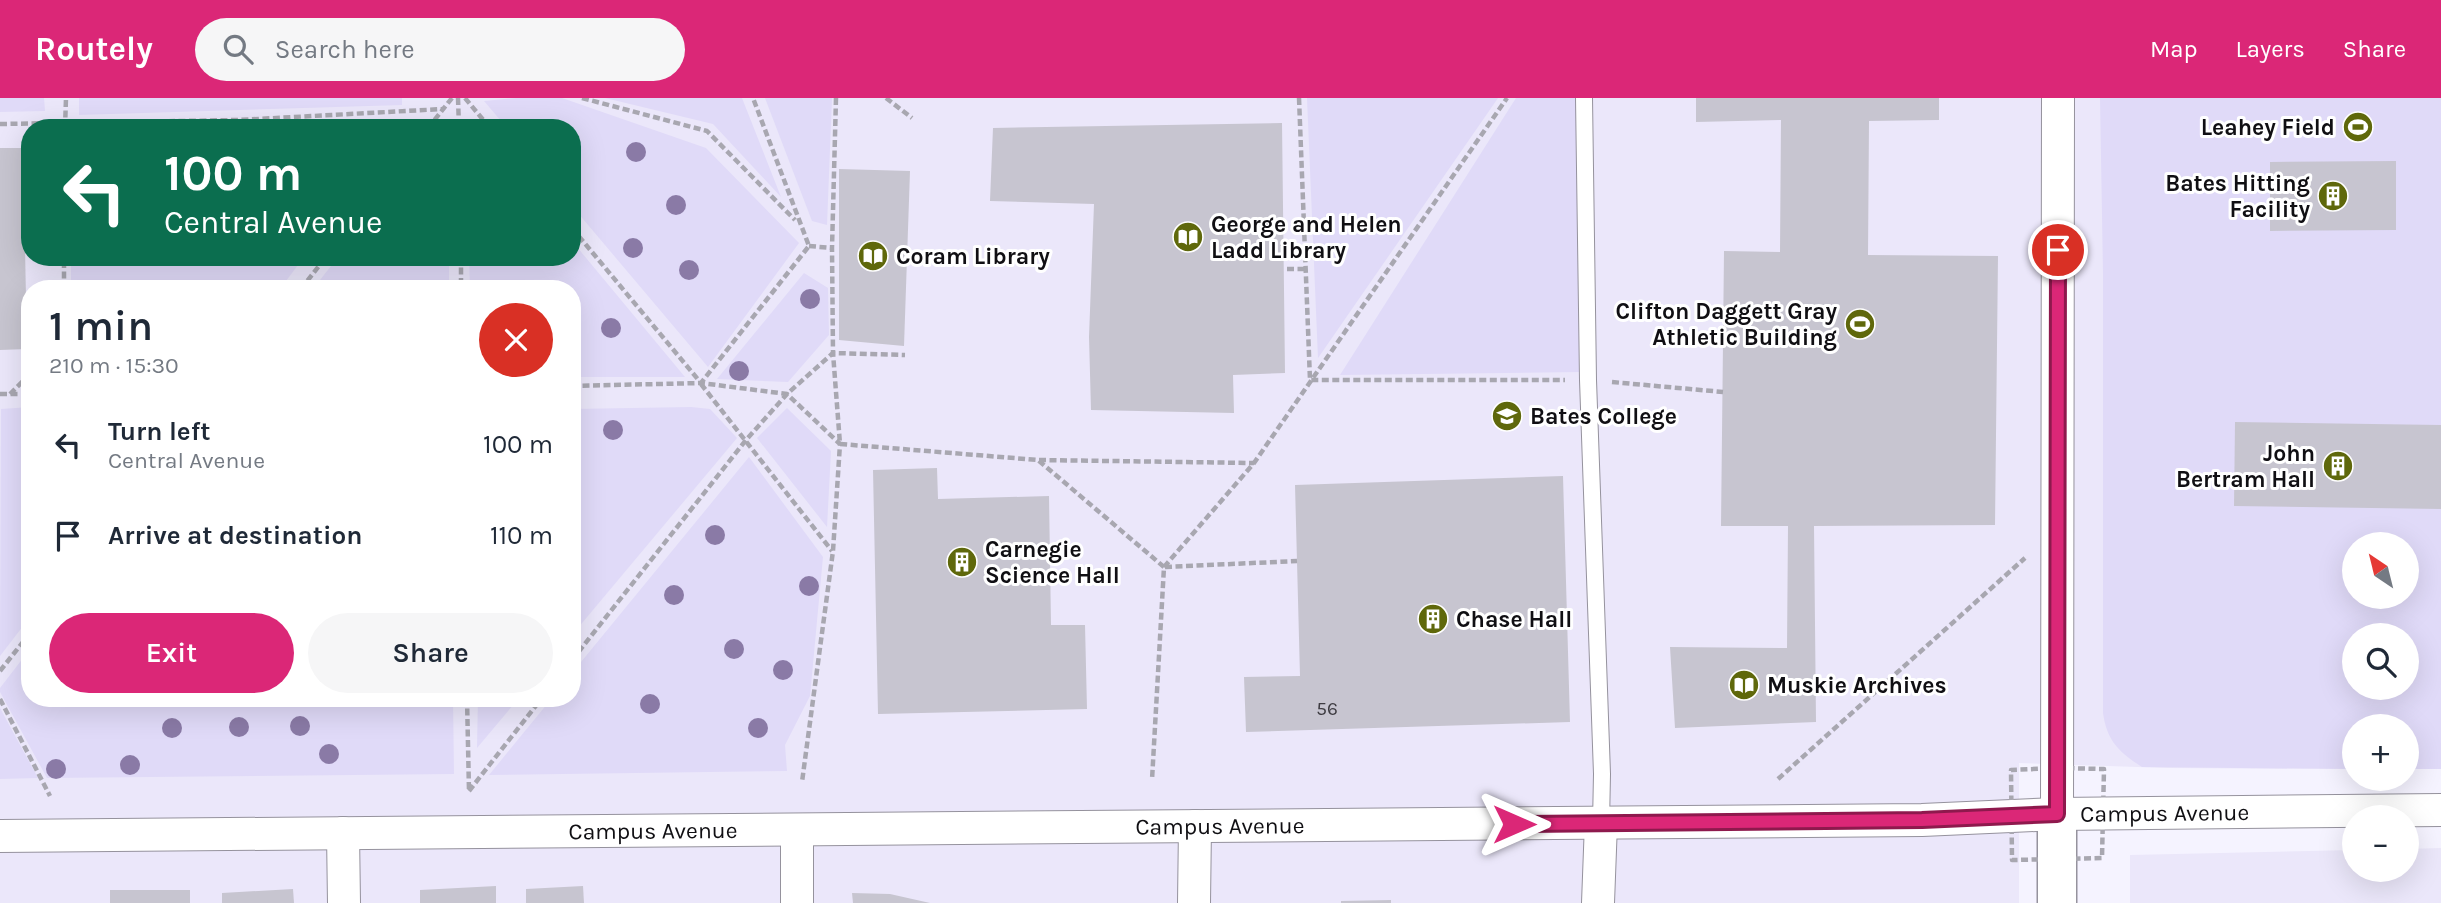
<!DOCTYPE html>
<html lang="en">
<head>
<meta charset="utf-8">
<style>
  :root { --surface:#fff; --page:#f6f6f7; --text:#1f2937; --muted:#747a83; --accent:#db2777 }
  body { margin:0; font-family:Karla,sans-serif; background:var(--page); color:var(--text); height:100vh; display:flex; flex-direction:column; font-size:26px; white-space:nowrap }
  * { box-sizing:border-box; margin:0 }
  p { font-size:23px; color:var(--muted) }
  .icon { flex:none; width:38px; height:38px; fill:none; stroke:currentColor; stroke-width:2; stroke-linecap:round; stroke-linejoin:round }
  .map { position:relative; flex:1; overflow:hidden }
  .drawer { position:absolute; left:21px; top:182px; width:560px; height:427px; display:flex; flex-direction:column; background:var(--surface); border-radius:28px; box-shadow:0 7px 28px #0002 }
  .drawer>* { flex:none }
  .banner { position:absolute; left:21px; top:21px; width:560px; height:147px; border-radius:28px; box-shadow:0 7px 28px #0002; background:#0b6e4f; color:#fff; overflow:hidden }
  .needle { width:46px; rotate:325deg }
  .fabs { position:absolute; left:2342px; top:434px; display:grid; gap:14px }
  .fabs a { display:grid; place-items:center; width:77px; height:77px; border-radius:50%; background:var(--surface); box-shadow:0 7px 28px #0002; font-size:35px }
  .pin { position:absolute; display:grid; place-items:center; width:60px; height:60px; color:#fff; margin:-30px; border:4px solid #fff; border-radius:50%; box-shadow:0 2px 7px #0007 }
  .me { position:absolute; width:77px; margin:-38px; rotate:90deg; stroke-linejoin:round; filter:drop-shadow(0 0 5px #0008) }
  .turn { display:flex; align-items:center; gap:24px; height:147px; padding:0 28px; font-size:32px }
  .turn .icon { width:91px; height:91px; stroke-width:2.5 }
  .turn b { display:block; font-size:49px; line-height:60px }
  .round { display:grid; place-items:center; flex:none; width:74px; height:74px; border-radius:37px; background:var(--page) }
  .summary { display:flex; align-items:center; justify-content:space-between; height:119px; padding:0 28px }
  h1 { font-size:42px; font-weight:600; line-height:52px }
  .button { display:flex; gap:14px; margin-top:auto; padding:14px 28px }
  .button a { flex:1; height:80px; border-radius:42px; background:var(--accent); color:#fff; font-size:28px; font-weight:600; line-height:80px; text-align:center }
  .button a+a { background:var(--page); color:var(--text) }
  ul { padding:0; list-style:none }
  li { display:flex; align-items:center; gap:21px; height:91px; padding:0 28px }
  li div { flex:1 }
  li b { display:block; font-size:26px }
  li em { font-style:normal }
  header { display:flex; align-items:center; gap:42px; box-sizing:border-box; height:98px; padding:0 35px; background:var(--accent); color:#fff }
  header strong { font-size:33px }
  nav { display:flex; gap:38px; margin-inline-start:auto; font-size:24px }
  .search { width:490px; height:63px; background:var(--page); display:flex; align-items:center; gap:18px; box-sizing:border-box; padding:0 24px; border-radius:38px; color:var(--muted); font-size:26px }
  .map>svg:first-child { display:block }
  .built { fill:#ebe7fa; fill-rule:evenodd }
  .green { fill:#e0daf8; fill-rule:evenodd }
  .building { fill:#c7c5d0 }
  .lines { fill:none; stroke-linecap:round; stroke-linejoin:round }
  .lane-casing { stroke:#95929d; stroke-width:18 }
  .street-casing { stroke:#95929d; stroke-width:34 }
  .secondary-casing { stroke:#95929d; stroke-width:41 }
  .path { stroke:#a8a7b0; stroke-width:4.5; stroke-dasharray:7 3.5; stroke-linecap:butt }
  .lane { stroke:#fff; stroke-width:16 }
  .street { stroke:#fff; stroke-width:32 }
  .secondary { stroke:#fff; stroke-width:38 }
  .tree { fill:#8a7aa6 }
  .route-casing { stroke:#8e194d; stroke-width:18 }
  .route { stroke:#db2777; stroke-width:12 }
  .labels { text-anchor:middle; stroke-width:6; stroke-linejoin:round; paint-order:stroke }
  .number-label { font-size:19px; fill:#3e3c42 }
  .poi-label { font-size:23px; font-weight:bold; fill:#100f13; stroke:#fff; text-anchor:start }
  .street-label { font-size:23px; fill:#100f13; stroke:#fff }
</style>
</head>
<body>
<header>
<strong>Routely</strong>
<div class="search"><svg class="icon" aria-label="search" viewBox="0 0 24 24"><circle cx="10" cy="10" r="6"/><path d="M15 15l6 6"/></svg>Search here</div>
<nav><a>Map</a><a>Layers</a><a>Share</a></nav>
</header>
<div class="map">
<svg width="2441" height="805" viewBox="0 0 2441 805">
  <rect width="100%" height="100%" fill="#f5f3ff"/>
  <!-- built -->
  <g class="built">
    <path d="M0 0H2441V671H2406V628H2354V671L2168 670 2019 665V805H0ZM30 30H572V159H30ZM30 191H572V600H30ZM2354 446H2406V499H2354ZM2354 537H2406V590H2354Z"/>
    <path d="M2441 750V805H2130V757L2354 752V772H2406V751Z"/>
  </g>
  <!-- green -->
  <g class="green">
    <path d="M0 0H44L45 13 0 14Z"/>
    <path d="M79 0H402V7L79 17Z"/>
    <path d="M516 0H562L706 50 799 145 708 269 572 108V30H507L484 3Z"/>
    <path d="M605 0H742L781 99 713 26Z"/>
    <path d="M765 0H832L827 127 812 123Z"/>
    <path d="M1307 0H1498L1318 260Z"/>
    <path d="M1516 0H1578L1581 274 1340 277Z"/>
    <path d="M2100 0H2441V671H2406V628H2354V671L2142 669C2119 654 2107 643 2103 615V176ZM2354 446H2406V499H2354ZM2354 537H2406V590H2354Z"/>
    <path d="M408 25 405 30H269Z"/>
    <path d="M572 143 685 279H572V191H470L469 159H572Z"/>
    <path d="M71 159H304L280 191H71Z"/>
    <path d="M338 159H449V191H313Z"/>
    <path d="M804 175 828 190 829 237 788 284 717 281Z"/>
    <path d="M30 309V519L0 558 1 311Z"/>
    <path d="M691 309 710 311 737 340 572 537V311Z"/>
    <path d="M787 310 831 353 827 429 757 340Z"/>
    <path d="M749 359 823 459 810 598 785 647 787 673 489 677 552 600H572V575Z"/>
    <path d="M30 551V600H453L454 676 47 680 0 594V590Z"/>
    <path d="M478 600H519L477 650Z"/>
    <path d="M0 610 38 680 0 681Z"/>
  </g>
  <!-- building -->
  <g class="building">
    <path d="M1696 0H1939V22L1869 23 1868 157 1998 158 1995 427 1814 428 1816 624 1675 630 1670 549 1787 550 1788 428H1721L1724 153 1780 154 1781 22 1696 24Z"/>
    <path d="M1282 25 1285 275 1233 277 1234 315 1091 312 1089 239 1094 106 990 103 993 30Z"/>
    <path d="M0 50H23L27 251 0 252Z"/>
    <path d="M2396 63V132L2270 133V64Z"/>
    <path d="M839 71 910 73 904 248 839 242Z"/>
    <path d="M2235 324 2441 327V411L2234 408Z"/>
    <path d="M937 370 938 401 1049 398 1051 527H1085L1087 611 878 616 873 372Z"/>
    <path d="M1563 378 1570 624 1246 634 1244 579 1300 578 1295 387Z"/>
    <path d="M496 788V805H420V792Z"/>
    <path d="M583 788 584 805H526V791Z"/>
    <path d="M293 791 294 805H222V795Z"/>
    <rect x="110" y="792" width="80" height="13"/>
    <path d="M852 795 890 796 930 805H853Z"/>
    <path d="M1391 802V805H1341V803Z"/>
  </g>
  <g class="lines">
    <!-- lane casing -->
    <g class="lane-casing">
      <path id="lane" d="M1584 0 1588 282 1602 676 1601 725"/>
    </g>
    <!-- street casing -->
    <g class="street-casing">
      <g id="street">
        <path d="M2057 716 2058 0"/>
        <path d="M797 732V805"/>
        <path d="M343 735 344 805"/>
        <path id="s1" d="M0 738 1922 722 2057 716 2441 712"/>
        <path d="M1194 805 1195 728"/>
        <path d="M1598 805 1601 725"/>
      </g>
    </g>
    <!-- secondary casing -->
    <g class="secondary-casing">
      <path id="secondary" d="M2057 716V805"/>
    </g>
    <!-- path -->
    <g class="path">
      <path d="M458 0 459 30"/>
      <path d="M465 0 490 30"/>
      <path d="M582 0 707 33 795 122"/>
      <path d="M836 0 832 150 833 255 840 346 1038 362 1164 469 1152 682"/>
      <path d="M886 0 912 20"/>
      <path d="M1299 0 1310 282H1565"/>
      <path d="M0 26 238 22 443 11"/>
      <path d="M65 30 66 0"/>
      <path d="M428 30 452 0"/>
      <path d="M572 130 701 285 809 148 753 0"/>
      <path d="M809 148 832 150"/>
      <path d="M461 159V191"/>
      <path d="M1287 171H1305"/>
      <path d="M64 191V159"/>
      <path d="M301 191 326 159"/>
      <path d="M1612 284 1723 294"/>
      <path d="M701 286 832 453"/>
      <path d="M572 288 701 285 787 296 840 346 833 453 802 684"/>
      <path d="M0 296H30"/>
      <path d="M10 296 30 276"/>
      <path d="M1039 362 1254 365"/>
      <path d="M1164 469 1254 365 1507 0"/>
      <path d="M1165 469 1297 463"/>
      <path d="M572 562 746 342 787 296 833 255 905 257"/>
      <path d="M0 573 30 535"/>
      <path d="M467 600 469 693"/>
      <path d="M0 601 50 698"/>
      <path d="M2057 670 2104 671 2102 760 2012 762 2011 672Z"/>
      <path d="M1778 681 2025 460"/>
      <path d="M469 693 542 600"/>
    </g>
    <!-- lane -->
    <use href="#lane" class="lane"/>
    <!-- street -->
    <use href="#street" class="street"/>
    <!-- secondary -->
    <use href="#secondary" class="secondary"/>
  </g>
  <!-- trees -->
  <g class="tree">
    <circle cx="636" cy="54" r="10"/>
    <circle cx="676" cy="107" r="10"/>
    <circle cx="633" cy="150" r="10"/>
    <circle cx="689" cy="172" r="10"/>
    <circle cx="810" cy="201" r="10"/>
    <circle cx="611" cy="230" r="10"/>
    <circle cx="739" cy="273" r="10"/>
    <circle cx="613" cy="332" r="10"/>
    <circle cx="715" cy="437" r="10"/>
    <circle cx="809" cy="488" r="10"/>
    <circle cx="674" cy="497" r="10"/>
    <circle cx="734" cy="551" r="10"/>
    <circle cx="783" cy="572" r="10"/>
    <circle cx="650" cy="606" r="10"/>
    <circle cx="300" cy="628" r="10"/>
    <circle cx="239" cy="629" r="10"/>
    <circle cx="172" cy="630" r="10"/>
    <circle cx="758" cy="630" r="10"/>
    <circle cx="329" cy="656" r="10"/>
    <circle cx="130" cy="667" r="10"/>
    <circle cx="56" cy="671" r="10"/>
  </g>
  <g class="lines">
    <!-- route casing -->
    <g class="route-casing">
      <path id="route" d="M1514 726 1922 722 2057 716 2058 152"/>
    </g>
    <!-- route -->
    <use href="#route" class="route"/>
  </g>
  <!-- icons -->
  <defs>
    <g id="stadium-disc" transform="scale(1.575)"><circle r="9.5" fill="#5f680b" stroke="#fff"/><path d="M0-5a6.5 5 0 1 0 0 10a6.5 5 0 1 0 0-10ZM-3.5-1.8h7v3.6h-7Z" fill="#fff"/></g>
    <g id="building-disc" transform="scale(1.575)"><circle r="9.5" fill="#5f680b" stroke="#fff"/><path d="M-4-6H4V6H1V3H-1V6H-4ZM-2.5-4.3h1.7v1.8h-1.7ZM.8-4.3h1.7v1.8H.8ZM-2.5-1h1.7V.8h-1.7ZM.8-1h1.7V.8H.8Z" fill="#fff"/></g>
    <g id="library-disc" transform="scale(1.575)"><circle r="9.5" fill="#5f680b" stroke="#fff"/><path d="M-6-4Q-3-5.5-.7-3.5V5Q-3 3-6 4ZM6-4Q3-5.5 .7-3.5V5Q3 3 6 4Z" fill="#fff"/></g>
    <g id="university-disc" transform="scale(1.575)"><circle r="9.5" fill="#5f680b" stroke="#fff"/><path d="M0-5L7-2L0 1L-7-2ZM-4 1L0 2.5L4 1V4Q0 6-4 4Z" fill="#fff"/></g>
  </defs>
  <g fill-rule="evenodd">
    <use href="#stadium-disc" x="2358" y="29"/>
    <use href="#building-disc" x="2333" y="98"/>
    <use href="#library-disc" x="1188" y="139"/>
    <use href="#library-disc" x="873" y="158"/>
    <use href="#stadium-disc" x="1860" y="226"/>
    <use href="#university-disc" x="1507" y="318"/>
    <use href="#building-disc" x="2338" y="368"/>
    <use href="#building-disc" x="962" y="464"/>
    <use href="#building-disc" x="1433" y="521"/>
    <use href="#library-disc" x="1744" y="587"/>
  </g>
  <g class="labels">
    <!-- number labels -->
    <g class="number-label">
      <text x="1327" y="617">56</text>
    </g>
    <!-- poi labels -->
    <g class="poi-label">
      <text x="2335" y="37" text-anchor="end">Leahey Field</text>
      <text x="2310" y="93" text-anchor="end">Bates Hitting<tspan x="2310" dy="26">Facility</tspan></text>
      <text x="1211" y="134">George and Helen<tspan x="1211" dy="26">Ladd Library</tspan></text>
      <text x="896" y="166">Coram Library</text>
      <text x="1837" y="221" text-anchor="end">Clifton Daggett Gray<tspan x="1837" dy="26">Athletic Building</tspan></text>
      <text x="1530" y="326">Bates College</text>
      <text x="2315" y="363" text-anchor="end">John<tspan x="2315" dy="26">Bertram Hall</tspan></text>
      <text x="985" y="459">Carnegie<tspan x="985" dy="26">Science Hall</tspan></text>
      <text x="1456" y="529">Chase Hall</text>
      <text x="1767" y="595">Muskie Archives</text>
    </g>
    <!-- street labels -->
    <g class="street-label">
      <text dy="8" stroke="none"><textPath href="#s1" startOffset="2165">Campus Avenue</textPath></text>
      <text dy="8" stroke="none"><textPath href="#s1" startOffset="1220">Campus Avenue</textPath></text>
      <text dy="8" stroke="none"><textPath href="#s1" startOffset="653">Campus Avenue</textPath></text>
    </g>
  </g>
</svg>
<div class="fabs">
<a><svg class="needle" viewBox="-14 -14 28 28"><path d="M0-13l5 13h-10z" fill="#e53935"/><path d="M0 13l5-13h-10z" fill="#747a83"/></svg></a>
<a><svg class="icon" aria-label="search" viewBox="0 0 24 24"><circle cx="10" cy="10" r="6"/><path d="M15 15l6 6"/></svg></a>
<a>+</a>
<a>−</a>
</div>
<div class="pin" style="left:2058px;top:152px;background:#d93025"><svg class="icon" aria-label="arrive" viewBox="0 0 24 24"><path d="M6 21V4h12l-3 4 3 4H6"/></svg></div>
<svg class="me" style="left:1514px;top:726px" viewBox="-20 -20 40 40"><path d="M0-17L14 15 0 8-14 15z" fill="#db2777" stroke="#fff" stroke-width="4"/></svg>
<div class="banner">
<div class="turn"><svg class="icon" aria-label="left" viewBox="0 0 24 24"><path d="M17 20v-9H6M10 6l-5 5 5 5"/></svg><div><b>100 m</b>Central Avenue</div></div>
</div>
<section class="drawer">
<div class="summary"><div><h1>1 min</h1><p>210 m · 15:30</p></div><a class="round" style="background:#d93025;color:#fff"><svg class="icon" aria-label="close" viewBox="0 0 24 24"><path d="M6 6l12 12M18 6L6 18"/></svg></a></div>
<ul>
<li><svg class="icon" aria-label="left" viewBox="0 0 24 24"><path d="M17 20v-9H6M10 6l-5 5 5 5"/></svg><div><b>Turn left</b><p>Central Avenue</p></div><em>100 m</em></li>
<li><svg class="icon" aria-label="arrive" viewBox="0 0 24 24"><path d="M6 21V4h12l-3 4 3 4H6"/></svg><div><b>Arrive at destination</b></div><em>110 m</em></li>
</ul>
<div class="button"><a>Exit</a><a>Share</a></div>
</section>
</div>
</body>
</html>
